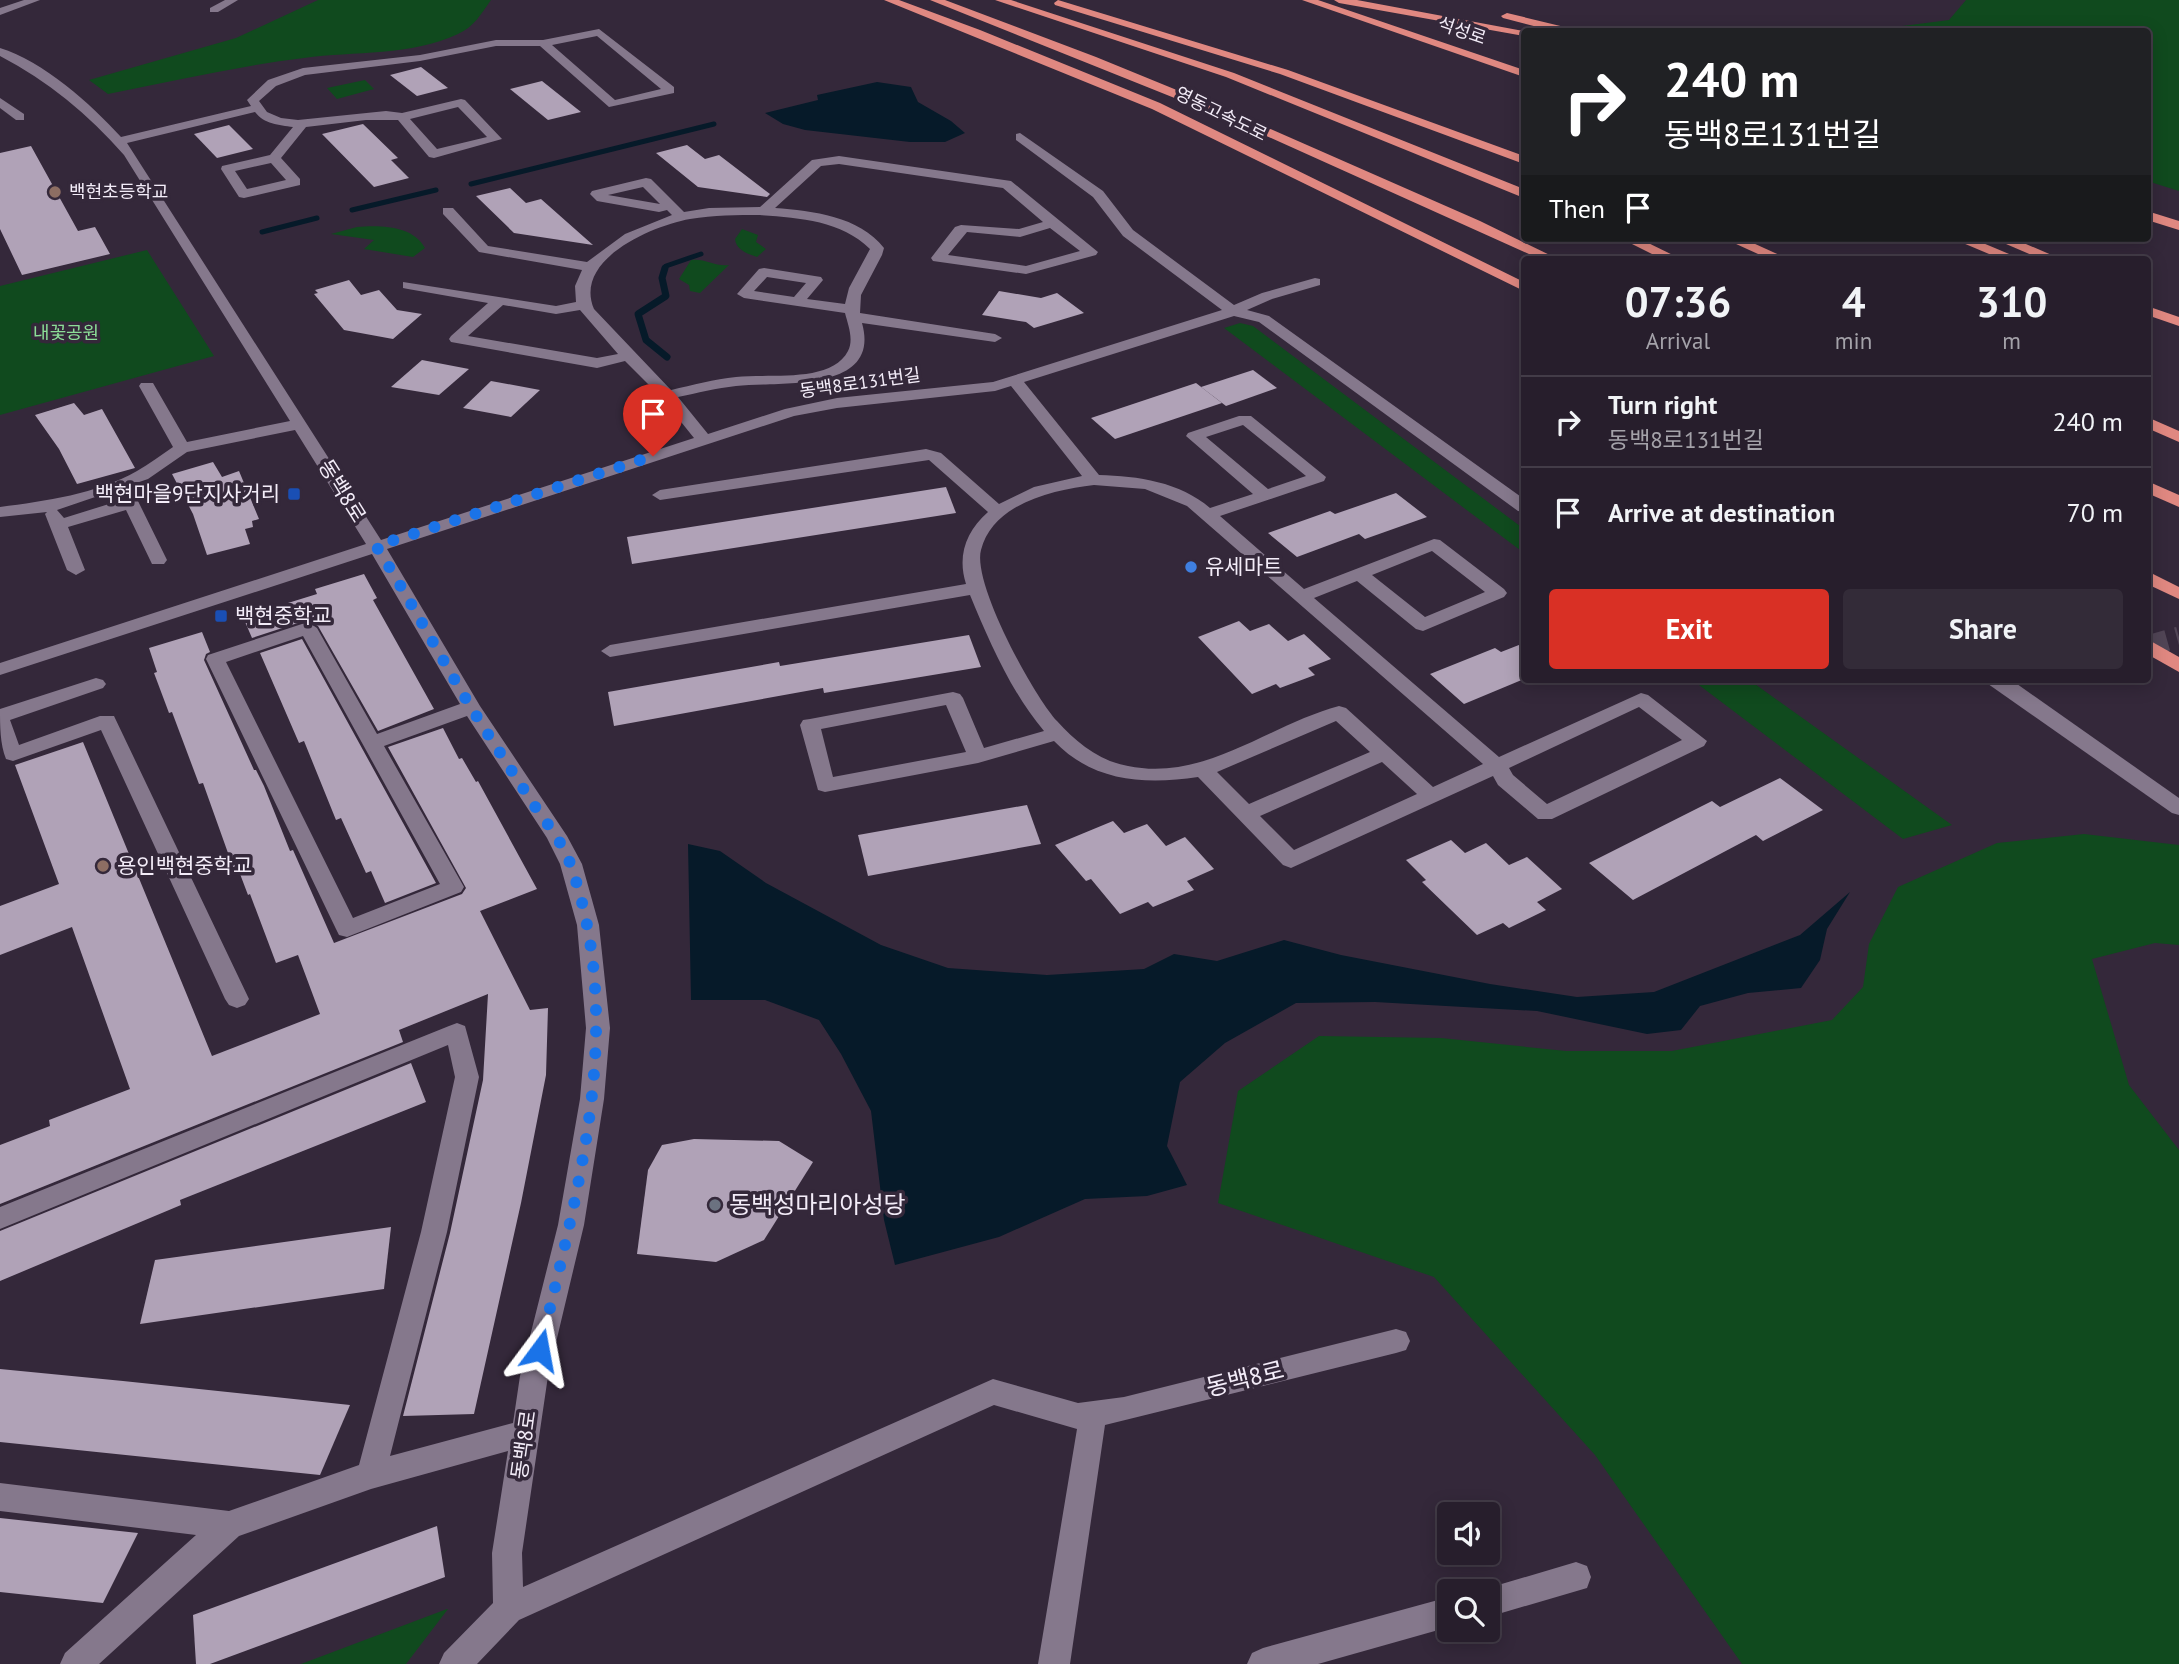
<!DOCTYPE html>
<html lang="en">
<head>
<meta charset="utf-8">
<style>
  :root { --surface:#271e2c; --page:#332b38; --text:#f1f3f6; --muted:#a4a2a9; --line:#433c48; --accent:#d93025 }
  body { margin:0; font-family:"PT Sans","Noto Sans KR",sans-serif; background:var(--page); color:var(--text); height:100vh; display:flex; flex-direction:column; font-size:26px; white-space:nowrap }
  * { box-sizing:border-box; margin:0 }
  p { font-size:23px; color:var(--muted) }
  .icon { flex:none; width:38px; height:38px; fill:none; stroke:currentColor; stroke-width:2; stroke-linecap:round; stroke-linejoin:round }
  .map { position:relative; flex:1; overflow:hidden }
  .drawer { position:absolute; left:1521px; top:256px; width:630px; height:427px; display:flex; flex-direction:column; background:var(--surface); border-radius:7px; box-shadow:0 4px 18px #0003,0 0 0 2px var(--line) }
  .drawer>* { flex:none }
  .guide { position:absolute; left:1521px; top:28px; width:630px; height:214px; border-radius:7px; box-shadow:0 4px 18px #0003,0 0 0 2px var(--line); background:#202124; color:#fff; overflow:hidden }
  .buttons { position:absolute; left:1437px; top:1502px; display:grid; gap:14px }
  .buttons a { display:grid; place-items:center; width:63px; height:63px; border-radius:7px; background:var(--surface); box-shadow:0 4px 18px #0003,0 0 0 2px var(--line); font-size:35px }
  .pin { position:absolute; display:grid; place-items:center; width:60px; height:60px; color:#fff; margin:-72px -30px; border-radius:50% 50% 50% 0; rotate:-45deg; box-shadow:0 0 7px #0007 }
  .pin .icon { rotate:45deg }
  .me { position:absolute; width:77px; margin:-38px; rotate:13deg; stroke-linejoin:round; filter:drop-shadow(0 0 5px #0008) }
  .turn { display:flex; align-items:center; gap:24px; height:147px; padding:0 28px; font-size:32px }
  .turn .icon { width:91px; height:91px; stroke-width:2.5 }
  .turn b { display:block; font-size:49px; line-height:60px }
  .then { display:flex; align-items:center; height:66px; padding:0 28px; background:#0003; gap:14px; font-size:26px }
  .eta { display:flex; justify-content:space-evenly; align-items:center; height:119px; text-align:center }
  .eta b { font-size:42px; font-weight:700; line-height:49px }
  .primary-button { display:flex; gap:14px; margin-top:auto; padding:14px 28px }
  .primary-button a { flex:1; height:80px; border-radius:7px; background:var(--accent); color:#fff; font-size:28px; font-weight:700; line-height:80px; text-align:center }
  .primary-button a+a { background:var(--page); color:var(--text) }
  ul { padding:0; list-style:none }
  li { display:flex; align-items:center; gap:21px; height:91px; padding:0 28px; border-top:2px solid var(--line) }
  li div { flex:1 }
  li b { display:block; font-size:26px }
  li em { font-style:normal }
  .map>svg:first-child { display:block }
  .green { fill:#104a1e }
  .water { fill:#061a29 }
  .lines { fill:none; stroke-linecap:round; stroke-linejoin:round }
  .stream-far1 { stroke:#061a29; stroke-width:5 }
  .stream { stroke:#061a29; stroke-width:7 }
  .building { fill:#b0a2b7 }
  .minor-tunnel { stroke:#514556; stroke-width:21; stroke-dasharray:21 10; stroke-linecap:butt }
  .minor { fill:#85788c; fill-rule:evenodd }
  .highway { fill:#e08881; fill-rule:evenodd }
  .route { stroke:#1a73e8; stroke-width:12; stroke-dasharray:0 21.6 }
  .education-dot { fill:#8d6e63; stroke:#34283a; stroke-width:2.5 }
  .transit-dot { fill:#1a4fb4; stroke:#34283a; stroke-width:2.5 }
  .shop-dot { fill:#3f7fe0; stroke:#34283a; stroke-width:2.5 }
  .worship-dot { fill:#6b7280; stroke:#34283a; stroke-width:2.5 }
  .labels { text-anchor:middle; stroke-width:7; stroke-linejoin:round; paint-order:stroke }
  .far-street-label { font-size:18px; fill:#f3ecf8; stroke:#34283a }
  .far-poi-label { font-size:18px; fill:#f3ecf8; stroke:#34283a; text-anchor:start }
  .far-park-label { font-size:18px; fill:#8cde97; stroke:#34283a }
  .street-label { font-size:21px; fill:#f3ecf8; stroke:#34283a }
  .poi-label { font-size:21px; fill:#f3ecf8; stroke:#34283a; text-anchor:start }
  .near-poi-label { font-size:24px; fill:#f3ecf8; stroke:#34283a; text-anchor:start }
  .near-street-label { font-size:24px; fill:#f3ecf8; stroke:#34283a }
</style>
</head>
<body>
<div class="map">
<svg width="2179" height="1664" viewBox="0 0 2179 1664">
  <rect width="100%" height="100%" fill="#34283a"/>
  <!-- green -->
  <g class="green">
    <path d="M318 0H491C481 14 474 27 458 34 412 56 354 51 304 58 238 66 173 81 108 94L89 80 236 38Z"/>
    <path d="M1966 0H2179V191L2147 181V32L1864 31 1949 20Z"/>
    <path d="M365 80 374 89 337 99 327 88Z"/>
    <path d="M357 227C379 225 413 225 425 248L413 257 364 249 374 240 331 234Z"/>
    <path d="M742 229 758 235 756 242 766 249 757 257C748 254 736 250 735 239Z"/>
    <path d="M147 250 214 356 0 415V286Z"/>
    <path d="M691 260C705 258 715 267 729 265L700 293 690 291 689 285 679 279Z"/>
    <path d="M1240 323 1253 326 1524 529V553L1224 328Z"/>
    <path d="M1691 679H1748L1952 825 1903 839Z"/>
    <path d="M2084 834 2179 845V945L2155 943 2092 959 2129 1085 2179 1150V1664H1742L1595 1455 1434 1277 1218 1203 1238 1091 1319 1036 1441 1038 1566 1051H1672L1832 1020 1863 987 1869 944 1898 887 1997 843Z"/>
    <path d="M448 1609 406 1664H301L447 1609Z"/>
  </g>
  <!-- water -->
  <g class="water">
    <path d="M877 82 911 87 918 102 951 121 965 133 945 142H910L805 130 783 124 765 113 818 100 817 95Z"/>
    <path d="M688 844 720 851 766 883 881 945 948 968 1047 975 1144 969 1174 954 1217 961 1284 940 1341 955 1490 984 1577 997 1654 992 1800 935 1850 892 1827 929 1820 960 1801 988 1748 993 1700 1006 1681 1030 1647 1034 1537 1011 1375 1002 1296 1003 1225 1043 1180 1082 1167 1146 1187 1185 1147 1196 1085 1199 999 1237 895 1265 884 1220 871 1111 841 1054 819 1020 765 1000H691Z"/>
  </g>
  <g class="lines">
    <!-- stream-far1 -->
    <g class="stream-far1">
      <path d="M471 184 714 124"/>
      <path d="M352 210 436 190"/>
      <path d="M262 232 317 218"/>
      <path d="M665 269 666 266 701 254"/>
    </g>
    <!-- stream -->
    <path class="stream" d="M665 268 662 278 666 296 638 314 646 340 667 357"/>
  </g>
  <!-- building -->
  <g class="building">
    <path d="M421 67 448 88 417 96 390 75Z"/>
    <path d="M542 81 581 112 548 120 510 89Z"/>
    <path d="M363 124 398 158 391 160 409 178 374 187 322 134Z"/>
    <path d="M229 125 253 149 217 158 194 134Z"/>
    <path d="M687 145 705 159 719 155 770 194 767 197 698 187 656 153Z"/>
    <path d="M31 146 78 231 95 227 110 254 22 275 0 229V153Z"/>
    <path d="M510 188 526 203 541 199 593 245 514 233 476 196Z"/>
    <path d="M349 280 361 295 379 290 397 310 422 314 393 339 344 330 314 294 318 293 315 290Z"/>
    <path d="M999 291 1041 298 1057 293 1084 313 1034 328 1026 322 982 315Z"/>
    <path d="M422 360 469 369 439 395 391 387Z"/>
    <path d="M1253 370 1277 388 1226 406 1201 387Z"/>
    <path d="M491 381 540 390 511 417 463 408Z"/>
    <path d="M1196 383 1222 403 1115 439 1091 418Z"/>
    <path d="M74 403 84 415 102 409 135 468 77 484 59 449 35 415Z"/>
    <path d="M213 462 222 477 239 471 259 519 252 521 253 527 245 529 250 544 207 555 193 514 172 474Z"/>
    <path d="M946 487 956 513 632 564 627 537Z"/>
    <path d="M1396 493 1427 517 1365 539 1359 534 1297 557 1268 533 1330 511 1335 514Z"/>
    <path d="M364 574 377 598 373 600 434 709 378 731 318 626 307 620 252 638 243 617 317 594 315 589Z"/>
    <path d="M1239 621 1250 631 1269 624 1288 641 1304 634 1331 659 1308 668 1315 675 1280 688 1276 684 1252 694 1198 637Z"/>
    <path d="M202 632 210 652 206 654 204 660 254 770H256L264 786 290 851 293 850 334 943 462 894 466 888 388 747 443 728 459 759 462 758 476 782 478 781 537 889 480 911 530 1010 548 1008 546 1075 521 1203 474 1414 403 1416 450 1233 483 1080 488 994 399 1030 403 1042 0 1204V1145L50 1126 49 1120 130 1089 72 927 0 955V906L59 884 15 765 83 742 212 1056 320 1014 298 955 276 963 250 894 248 895 237 866 233 867 203 783 199 784 172 712 169 713 154 673 157 672 149 648Z"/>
    <path d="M969 635 981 667 824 693 823 688 614 726 608 692 779 662 780 666Z"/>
    <path d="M302 639 436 883 385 903 371 871 366 873 341 818 336 820 304 741 299 743 260 653Z"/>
    <path d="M1524 643V679L1464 704 1430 674 1495 648 1501 652Z"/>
    <path d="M1780 778 1823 810 1763 841 1756 835 1633 900 1589 863 1712 801 1720 807Z"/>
    <path d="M1027 805 1041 844 868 876 858 835Z"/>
    <path d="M1113 821 1124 833 1147 824 1166 846 1185 837 1214 869 1187 881 1194 890 1153 907 1148 902 1120 914 1091 879 1086 881 1055 845Z"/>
    <path d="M1451 840 1465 853 1486 843 1509 865 1527 857 1562 889 1537 902 1546 910 1509 928 1503 923 1477 935 1422 882 1426 880 1406 860Z"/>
    <path d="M411 1063 426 1102 180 1200 181 1205 0 1281V1231Z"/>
    <path d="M694 1139 779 1141 813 1162 764 1240 716 1262 637 1254 648 1170 662 1145Z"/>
    <path d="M391 1227 384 1289 140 1324 155 1260Z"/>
    <path d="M0 1369 123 1381 350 1405 320 1475 0 1442Z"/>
    <path d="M0 1518 138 1533 103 1603 0 1592Z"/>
    <path d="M437 1526 445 1577 210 1664H196L193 1615Z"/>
  </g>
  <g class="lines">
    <!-- minor-tunnel -->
    <path class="minor-tunnel" d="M2147 646 2179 637"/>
    <!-- minor -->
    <g class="minor">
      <path d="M24 0H40L0 15V8Z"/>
      <path d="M225 0H238L218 12H210V8Z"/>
      <path d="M599 29 674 87V93L609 107 540 46H496L420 61 305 75 276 86 259 101 267 112 281 118 298 120 386 111 402 113 461 99 465 100 502 139 434 158 429 157 398 120H366L306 127 281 158 300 179V185L244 198 239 197 221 169 222 166 270 155 293 127C279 125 264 124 255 112L127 143 381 540 694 438 661 397 625 361 597 368 451 342 449 339 451 336 488 303 408 289 403 288V282L556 306 576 302 575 286 582 270 479 252 443 214V208H453L488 246 587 262 625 234 672 215 667 210 659 212 597 201 590 194 592 191 646 178 651 179 684 212 709 208 760 207 812 160 839 156 1011 181 1098 252 1096 255 1026 274 933 261 931 258 955 227 961 225 1019 229 1043 222 1003 188 839 164 821 166 775 208C813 211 859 216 884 248L882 255 861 295 860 313 995 334 1002 338 995 342 862 323C882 394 777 381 736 386 717 388 697 393 678 397L708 434 785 409 837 398 993 382 1222 310 1123 236 1093 197 1016 140V134L1020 133 1103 191 1133 230 1234 305 1262 293 1315 278 1320 279V285L1272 299 1247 310 1269 316 1524 499V512L1518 511 1259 322 1234 316 1024 382 1099 475C1138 476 1180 482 1210 508L1253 494 1186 436 1188 433 1239 416H1251L1326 477 1324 481 1220 516 1304 589 1434 539 1440 540 1504 589 1507 593 1504 597 1423 631 1416 629 1357 581 1314 598 1499 757 1641 693 1648 695 1707 741 1704 746 1552 819H1538L1498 785 1493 776 1291 868 1283 865 1198 777C1145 785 1093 782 1054 741L978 763 825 792 818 790 800 725 803 720 810 719 953 692 960 694 963 698 984 748 1044 731C1011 692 989 641 970 595L610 657 601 651 610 645 966 584C957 556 966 531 988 512L929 460 660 500 652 495 660 490 926 449 941 453 999 504 1034 487 1082 476 1011 386 995 391 837 408 794 416 387 549 480 706 567 836 582 864 599 925 610 1028 604 1099 584 1225 548 1376 522 1553 523 1587 993 1379 1078 1403 1124 1397 1396 1329 1406 1332 1410 1341 1406 1350 1396 1353 1105 1425 1070 1664H1038L1077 1429 994 1405 519 1620 477 1664H439L444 1653 493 1603 492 1553 508 1451 371 1489 239 1536 99 1664H60L65 1653 196 1535 0 1511V1483L229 1511 359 1465 421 1232 455 1077 448 1045 0 1229V1207L449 1026 457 1023 465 1026 479 1077 447 1232 390 1456 513 1423 520 1376 558 1225 580 1099 586 1028 577 925 560 864 547 838 467 716 384 746 464 887 461 892 347 937 339 935 336 929 206 659 208 655 308 622 317 628 377 734 460 704 372 554 0 675V663L366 544 295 430 187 452 148 479 57 510 64 518 125 499H137L167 560 164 564H152L126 510 68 527 85 570 76 575 67 570 45 514 47 512 0 517V507C46 501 96 494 137 471 149 464 161 455 173 447L139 386 141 383H153L187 442 290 421 124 155C88 114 48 81 0 56V48C43 61 91 104 121 137L251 106 247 100 268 80 303 68 420 55 496 40H543ZM597 36 661 89 615 100 552 45ZM458 107 487 137 437 149 410 119ZM271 163 286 180 247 189 235 171ZM643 187 660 204 608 195ZM760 215C799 218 841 220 870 249L849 288 845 304 807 299 823 280 821 277 764 268 759 269 737 294 744 298 845 313C848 325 854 339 848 351 831 384 767 373 736 377 714 379 693 385 671 390L594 309C573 260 651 226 690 219 714 215 737 215 760 215ZM1050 228 1080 251 1026 266 948 255 967 232 1020 237ZM767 277 806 283 794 297 754 291ZM503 305 556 314 580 310 618 354 597 358 468 336ZM1243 425 1306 476 1268 489 1206 437ZM1094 485 1145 489 1187 506 1483 764 1433 787 1346 708 1339 706C1268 725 1205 782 1128 766 1099 761 1076 742 1057 721 1033 695 972 583 981 550 993 503 1053 490 1094 485ZM1432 551 1485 592 1425 617 1372 575ZM303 636 440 884 353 918 226 662ZM946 705 966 752 833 777 821 729ZM1639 707 1682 740 1547 804 1513 775 1509 768ZM1336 721 1370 752 1249 804 1217 772ZM1382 762 1417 794 1294 850 1260 816Z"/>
      <path d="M0 98 24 114V120H16L0 108Z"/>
      <path d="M96 678 103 680 106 684 103 688 10 720 19 745 100 716H114L249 999 245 1005 237 1008 229 1005 225 999 101 730 13 761 6 759C0 744 0 726 0 709Z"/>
      <path d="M1981 679H2010L2179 798V815L2172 813Z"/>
      <path d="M1576 1562 1587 1566 1591 1577 1587 1588 1488 1617V1591H1478Z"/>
      <path d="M1449 1597V1627L1318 1664H1247L1252 1653 1263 1648Z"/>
    </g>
    <!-- highway -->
    <g class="highway">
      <path d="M884 0H899L980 30 1160 103 1524 282V291L1152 109Z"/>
      <path d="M930 0H945L1096 57 1250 120 1480 221 1558 259H1540L1242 125Z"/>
      <path d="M995 0H1011L1234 73 1524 189V198L1226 77Z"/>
      <path d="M1058 0 1288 70 1524 156V164L1280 74 1055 5 1054 3Z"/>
      <path d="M1302 0H1318L1524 70V77Z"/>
      <path d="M1334 0H1357L1529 32H1524V36L1339 3Z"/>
      <path d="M1507 13 1577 30 1578 32H1557L1503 18 1501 16Z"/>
      <path d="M2147 211 2179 221V230L2147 220Z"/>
      <path d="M1620 238H1638L1681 259H1662Z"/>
      <path d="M1723 238H1742L1788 259H1769Z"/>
      <path d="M1951 238H1971L2021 259H2001Z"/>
      <path d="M1992 238H2012L2061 259H2041Z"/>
      <path d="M2147 306 2179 317V326L2147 315Z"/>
      <path d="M2147 417 2179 431V442L2147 428Z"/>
      <path d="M2147 481 2179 495V507L2147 493Z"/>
      <path d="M2147 571 2179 587V599L2147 584Z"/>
      <path d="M2147 639 2179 657V672L2147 654Z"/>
    </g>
  </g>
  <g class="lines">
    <!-- route -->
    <path class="route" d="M540 1350C577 1192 627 1026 571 866 564 845 549 826 536 808 518 781 501 754 484 728 446 669 414 605 376 546L653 456"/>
  </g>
  <!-- markers -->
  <g class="education-dot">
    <circle cx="55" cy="192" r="7"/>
    <circle cx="103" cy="866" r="7"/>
  </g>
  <g class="transit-dot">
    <rect x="287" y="487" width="14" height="14" rx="3.5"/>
    <rect x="214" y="609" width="14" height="14" rx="3.5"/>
  </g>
  <circle class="shop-dot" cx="1191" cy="567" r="7"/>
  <circle class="worship-dot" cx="715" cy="1205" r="7"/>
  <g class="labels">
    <!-- far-street labels -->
    <g class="far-street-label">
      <text transform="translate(1462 31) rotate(19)" y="6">석성로</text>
      <text transform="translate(1221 114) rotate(26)" y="6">영동고속도로</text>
      <text transform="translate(860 383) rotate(-8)" y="6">동백8로131번길</text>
    </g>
    <!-- far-poi labels -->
    <g class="far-poi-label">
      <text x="69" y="198">백현초등학교</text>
    </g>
    <!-- far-park labels -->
    <g class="far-park-label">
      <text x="66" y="339">내꽃공원</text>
    </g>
    <!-- street labels -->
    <g class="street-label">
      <text transform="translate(342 491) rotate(58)" y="7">동백8로</text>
      <text transform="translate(524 1445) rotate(-82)" y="7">동백8로</text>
    </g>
    <!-- poi labels -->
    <g class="poi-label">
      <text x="280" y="501" text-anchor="end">백현마을9단지사거리</text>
      <text x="1205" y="574">유세마트</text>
      <text x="235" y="623">백현중학교</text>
      <text x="117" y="873">용인백현중학교</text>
    </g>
    <!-- near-poi labels -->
    <g class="near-poi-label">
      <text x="729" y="1213">동백성마리아성당</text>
    </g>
    <!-- near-street labels -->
    <g class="near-street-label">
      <text transform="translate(1245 1379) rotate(-14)" y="8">동백8로</text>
    </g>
  </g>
</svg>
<div class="buttons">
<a><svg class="icon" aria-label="sound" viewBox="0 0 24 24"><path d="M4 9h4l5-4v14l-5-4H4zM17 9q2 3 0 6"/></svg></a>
<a><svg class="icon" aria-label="search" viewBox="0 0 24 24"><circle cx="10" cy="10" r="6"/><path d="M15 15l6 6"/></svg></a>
</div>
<div class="pin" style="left:653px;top:456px;background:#d93025"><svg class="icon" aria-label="arrive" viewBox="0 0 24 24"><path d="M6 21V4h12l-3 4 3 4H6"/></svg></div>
<svg class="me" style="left:540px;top:1350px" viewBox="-20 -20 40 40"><path d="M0-17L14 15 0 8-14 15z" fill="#1a73e8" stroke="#fff" stroke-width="4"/></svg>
<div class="guide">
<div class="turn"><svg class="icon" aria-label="right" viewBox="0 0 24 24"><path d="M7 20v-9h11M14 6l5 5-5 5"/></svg><div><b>240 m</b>동백8로131번길</div></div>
<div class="then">Then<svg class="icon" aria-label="arrive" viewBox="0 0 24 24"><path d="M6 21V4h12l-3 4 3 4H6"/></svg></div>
</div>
<section class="drawer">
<div class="eta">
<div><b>07:36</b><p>Arrival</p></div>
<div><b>4</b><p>min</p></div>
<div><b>310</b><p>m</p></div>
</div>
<ul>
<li><svg class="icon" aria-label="right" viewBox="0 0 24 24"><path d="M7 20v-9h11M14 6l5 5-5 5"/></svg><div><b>Turn right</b><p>동백8로131번길</p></div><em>240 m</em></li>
<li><svg class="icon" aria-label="arrive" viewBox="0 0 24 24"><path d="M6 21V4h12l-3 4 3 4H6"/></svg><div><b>Arrive at destination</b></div><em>70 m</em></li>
</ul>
<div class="primary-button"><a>Exit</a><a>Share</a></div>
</section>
</div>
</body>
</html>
